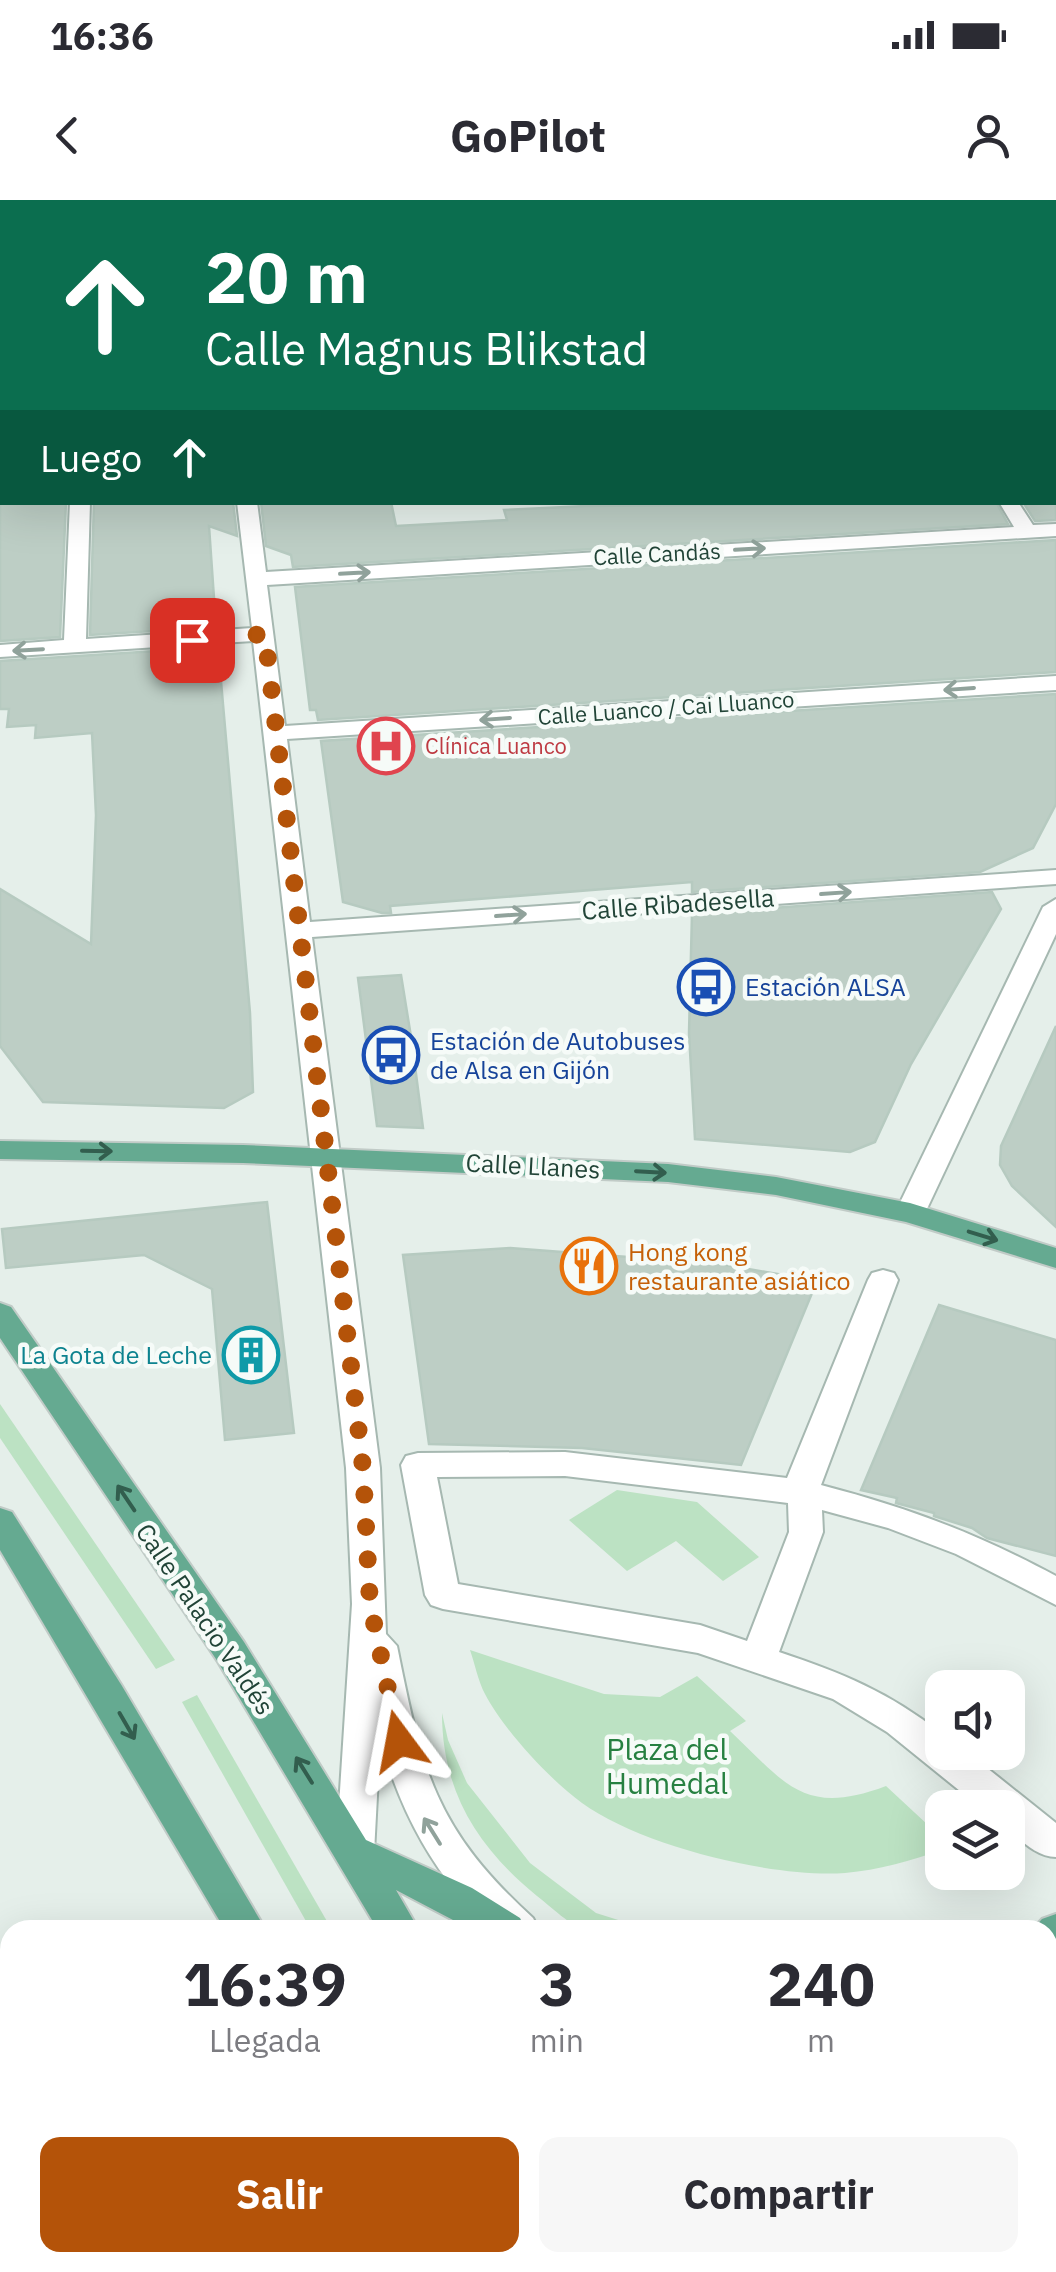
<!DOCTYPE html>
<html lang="es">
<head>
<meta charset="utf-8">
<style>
  :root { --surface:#fff; --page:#f7f7f7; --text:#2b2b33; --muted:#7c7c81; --accent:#b45309 }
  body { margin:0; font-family:"IBM Plex Sans",sans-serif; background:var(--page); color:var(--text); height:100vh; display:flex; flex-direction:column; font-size:38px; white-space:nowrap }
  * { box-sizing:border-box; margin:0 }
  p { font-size:32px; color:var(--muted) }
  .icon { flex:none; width:55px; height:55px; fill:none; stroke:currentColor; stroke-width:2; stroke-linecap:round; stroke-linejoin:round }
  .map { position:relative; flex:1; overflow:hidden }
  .sheet { position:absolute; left:0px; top:1720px; width:1058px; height:352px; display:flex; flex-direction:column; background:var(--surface); border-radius:30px 30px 0 0; box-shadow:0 10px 40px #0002 }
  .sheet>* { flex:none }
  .guide { position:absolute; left:0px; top:0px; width:1058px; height:305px; box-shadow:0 10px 40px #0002; background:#0b6e4f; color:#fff; overflow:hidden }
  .tools { position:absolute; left:925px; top:1470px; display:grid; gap:20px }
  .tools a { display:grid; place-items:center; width:100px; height:100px; border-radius:20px; background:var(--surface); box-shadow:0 10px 40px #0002; font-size:50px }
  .pin { position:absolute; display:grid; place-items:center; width:85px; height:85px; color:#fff; margin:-42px; border-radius:20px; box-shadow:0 5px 15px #0006 }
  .me { position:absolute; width:110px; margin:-55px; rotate:347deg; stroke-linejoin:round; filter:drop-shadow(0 0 8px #0008) }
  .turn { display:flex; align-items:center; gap:35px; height:210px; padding:0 40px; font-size:45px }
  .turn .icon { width:130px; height:130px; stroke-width:2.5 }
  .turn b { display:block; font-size:70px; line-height:85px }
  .then { display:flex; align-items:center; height:95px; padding:0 40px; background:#0003; gap:20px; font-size:38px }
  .eta { display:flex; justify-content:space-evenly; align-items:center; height:170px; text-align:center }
  .eta b { font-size:60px; font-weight:700; line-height:70px }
  .button { display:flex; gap:20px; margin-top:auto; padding:20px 40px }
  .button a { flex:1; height:115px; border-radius:20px; background:var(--accent); color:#fff; font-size:40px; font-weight:700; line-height:115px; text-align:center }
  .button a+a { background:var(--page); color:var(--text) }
  .status { display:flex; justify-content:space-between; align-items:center; height:70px; padding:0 50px; background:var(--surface); direction:ltr }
  .status svg { height:28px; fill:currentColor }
  header { display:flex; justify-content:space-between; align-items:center; height:130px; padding:0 40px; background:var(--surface); font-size:45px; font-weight:700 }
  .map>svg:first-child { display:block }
  .green { fill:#bce2c3 }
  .building { fill:#bdcec5; stroke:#b6cac0; stroke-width:2.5 }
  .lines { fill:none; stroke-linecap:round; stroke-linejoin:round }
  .minor-casing { stroke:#a6b8b1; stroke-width:4 }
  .major-casing { stroke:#c1cbc7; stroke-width:4 }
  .minor { fill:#fff; fill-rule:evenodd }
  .major { fill:#65aa91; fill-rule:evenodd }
  .oneway { stroke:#90a29b }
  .oneway2 { stroke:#325e4e }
  .route { stroke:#b45309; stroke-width:18; stroke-dasharray:0 32.4 }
  .labels { text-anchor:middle; stroke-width:9; stroke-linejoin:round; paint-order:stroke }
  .far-street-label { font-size:22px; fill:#214437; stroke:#f6fbf8 }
  .far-health-label { font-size:22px; fill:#be3a42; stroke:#f6fbf8; text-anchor:start }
  .street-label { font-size:25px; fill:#214437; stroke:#f6fbf8 }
  .transit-label { font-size:25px; fill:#164399; stroke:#f6fbf8; text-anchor:start }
  .food-label { font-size:25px; fill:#c56008; stroke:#f6fbf8; text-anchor:start }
  .culture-label { font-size:25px; fill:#0d838f; stroke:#f6fbf8; text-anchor:end }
  .near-park-label { font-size:30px; fill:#278041; stroke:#f6fbf8 }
</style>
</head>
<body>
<div class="status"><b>16:36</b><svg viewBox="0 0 49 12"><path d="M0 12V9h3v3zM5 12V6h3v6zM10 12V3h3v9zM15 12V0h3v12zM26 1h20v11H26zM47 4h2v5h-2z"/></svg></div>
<header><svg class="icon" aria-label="back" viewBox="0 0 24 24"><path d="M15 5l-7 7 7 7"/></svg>GoPilot<svg class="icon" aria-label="person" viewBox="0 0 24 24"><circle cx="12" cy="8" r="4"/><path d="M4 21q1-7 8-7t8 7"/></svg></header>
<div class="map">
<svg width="1056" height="2072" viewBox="0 0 1056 2072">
  <rect width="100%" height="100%" fill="#e5efea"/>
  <!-- green -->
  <g class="green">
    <path d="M0 1204 175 1460 156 1469 0 1238Z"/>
    <path d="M617 1290 697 1302 759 1357 723 1381 676 1341 627 1371 569 1320Z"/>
    <path d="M470 1450 604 1494 660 1497 697 1476 746 1521 730 1531C786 1584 804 1617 886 1586L942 1638V1650C910 1661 879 1670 845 1673 772 1678 641 1646 582 1603 548 1578 504 1530 485 1494 478 1481 475 1464 470 1450Z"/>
    <path d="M197 1495 332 1730H311L182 1502Z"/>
    <path d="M442 1513 448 1540 467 1583 530 1663 596 1713 650 1730C631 1730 606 1734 588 1730 569 1726 552 1707 537 1696 477 1647 442 1591 442 1513Z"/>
    <path d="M1056 1899V2072H882L889 2063 1048 2062V1907Z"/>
  </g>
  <!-- building -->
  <g class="building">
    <path d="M0 302H66L60 437 0 441Z"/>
    <path d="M94 302H233L237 336 209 326 216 427 90 435Z"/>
    <path d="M261 302H391L396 326 507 320 504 310 586 306 996 302 1008 324 293 367 291 355 266 346Z"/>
    <path d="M1023 302H1056V320L1035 321Z"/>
    <path d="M1056 340V472L318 520 316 510H310L295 387Z"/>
    <path d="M218 447 250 813 253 892 224 908 43 902 0 846V689L91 744 96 615 92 533 35 538 36 525 7 527 9 509H0V461Z"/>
    <path d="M1056 494V604L1033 648 980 672 692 692V682L390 706 391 713H382L343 702 321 541Z"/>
    <path d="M992 692 1001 709 911 864 875 942 850 952 695 939 689 833 692 714Z"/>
    <path d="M401 775 412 843 423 928 377 926 358 778Z"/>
    <path d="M1056 826V1027L1012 986 1000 965 1001 946Z"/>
    <path d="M267 1002 294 1233 225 1240 212 1089 144 1055 6 1068 2 1029Z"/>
    <path d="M510 1048 720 1064 817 1081 741 1265 582 1248 429 1244 403 1055Z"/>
    <path d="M939 1105 1056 1140V1356L987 1338 972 1328 934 1316V1313L896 1303 897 1298 861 1290Z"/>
  </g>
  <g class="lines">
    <!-- minor casing -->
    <g class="minor-casing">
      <g id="minor">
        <path d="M204 0H220V2H205Z"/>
        <rect x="1055" y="93" width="1" height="10"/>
        <rect x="0" y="188" width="2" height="10"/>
        <rect x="1055" y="197" width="1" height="10"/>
        <path d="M70 302H90L86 439 252 428 237 302H257L266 372 1014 327 999 302H1018L1033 325 1056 324V336L267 385 285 526 1056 476V490L287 539 310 722 1056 670V684L312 737 380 1268 386 1434 397 1446C422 1571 435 1629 533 1718L539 1730H492C435 1677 401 1614 380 1539L374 1653 369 1665 355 1669 341 1665 336 1653 352 1404 346 1268 253 441 0 457V445L64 440Z"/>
        <path d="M1056 699V734L925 1013 920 1020H900L895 1013 1043 707Z"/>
        <path d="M883 1070 894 1073 898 1080 821 1285C909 1308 976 1333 1056 1376V1405L956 1354 888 1328 822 1310 823 1332 779 1452C842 1473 889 1492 942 1534V1552H967L1056 1623V1657C1037 1657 1022 1641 1008 1629V1608H981L887 1532 833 1499 698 1453 443 1409 431 1405 425 1395 401 1265 406 1256 418 1253 565 1252 787 1278 868 1080 872 1073ZM565 1276 788 1303 789 1332 747 1441 700 1425 458 1384 437 1277Z"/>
        <path d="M10 1910V1954L0 1958V1914Z"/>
      </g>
    </g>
    <!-- major casing -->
    <g class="major-casing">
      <g id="major">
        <path d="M0 941 243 945 668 964 776 977 910 1003 1056 1048V1068L906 1022 776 995 668 982 243 963 0 959Z"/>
        <path d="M0 1103 11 1107 244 1442 366 1640 472 1688 520 1718 526 1730H472L396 1690 419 1730H378L218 1462 0 1138Z"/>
        <path d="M0 1308 12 1312 122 1486 266 1730H225L0 1350Z"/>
        <path d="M1056 1714V1753L1048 1756V1730H1032L1042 1719Z"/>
        <path d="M426 2062H471L475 2072H430Z"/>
        <path d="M556 2062H601L605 2072H560Z"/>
        <path d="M617 2062H662L658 2072H613Z"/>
        <path d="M730 2062H775L771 2072H727Z"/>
      </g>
    </g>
    <!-- minor -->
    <use href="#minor" class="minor"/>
    <!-- major -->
    <use href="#major" class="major"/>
  </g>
  <!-- one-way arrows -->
  <defs><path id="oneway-shaft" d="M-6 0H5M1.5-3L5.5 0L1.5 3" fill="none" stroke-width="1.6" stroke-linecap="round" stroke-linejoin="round" transform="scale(2.5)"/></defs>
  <g class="oneway">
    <use href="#oneway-shaft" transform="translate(750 349) rotate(-3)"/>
    <use href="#oneway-shaft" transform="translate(355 373) rotate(-3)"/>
    <use href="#oneway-shaft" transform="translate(28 450) rotate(177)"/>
    <use href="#oneway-shaft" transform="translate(959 489) rotate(176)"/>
    <use href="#oneway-shaft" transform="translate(495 519) rotate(176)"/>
    <use href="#oneway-shaft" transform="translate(836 693) rotate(-4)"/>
    <use href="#oneway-shaft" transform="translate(511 715) rotate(-4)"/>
    <use href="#oneway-shaft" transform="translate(432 1631) rotate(-122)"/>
  </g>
  <g class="oneway2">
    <use href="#oneway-shaft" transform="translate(97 951) rotate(1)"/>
    <use href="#oneway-shaft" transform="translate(651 972) rotate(3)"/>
    <use href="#oneway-shaft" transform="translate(983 1036) rotate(17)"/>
    <use href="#oneway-shaft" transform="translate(126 1298) rotate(-124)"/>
    <use href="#oneway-shaft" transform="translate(127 1526) rotate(60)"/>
    <use href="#oneway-shaft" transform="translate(304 1570) rotate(-122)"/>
  </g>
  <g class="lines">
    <!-- route -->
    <path class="route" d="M192 440 265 434 363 1268 370 1404 399 1541"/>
  </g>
  <!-- icons -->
  <defs>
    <g id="hospital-ring" transform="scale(2.875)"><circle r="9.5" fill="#f6fbf8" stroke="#e0444e" stroke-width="1.5"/><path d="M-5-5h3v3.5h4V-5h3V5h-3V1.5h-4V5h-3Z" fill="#e0444e"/></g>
    <g id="bus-ring" transform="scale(2.875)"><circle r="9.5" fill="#f6fbf8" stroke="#1a4fb4" stroke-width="1.5"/><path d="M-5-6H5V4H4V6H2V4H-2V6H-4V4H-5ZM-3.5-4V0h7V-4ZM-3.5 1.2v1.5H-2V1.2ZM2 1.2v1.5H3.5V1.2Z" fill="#1a4fb4"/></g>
    <g id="restaurant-ring" transform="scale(2.875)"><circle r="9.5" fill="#f6fbf8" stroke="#e8710a" stroke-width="1.5"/><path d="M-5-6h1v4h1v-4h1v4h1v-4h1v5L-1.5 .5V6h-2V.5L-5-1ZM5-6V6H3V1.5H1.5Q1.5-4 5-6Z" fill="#e8710a"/></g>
    <g id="building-ring" transform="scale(2.875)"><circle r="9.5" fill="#f6fbf8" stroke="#0f9aa8" stroke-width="1.5"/><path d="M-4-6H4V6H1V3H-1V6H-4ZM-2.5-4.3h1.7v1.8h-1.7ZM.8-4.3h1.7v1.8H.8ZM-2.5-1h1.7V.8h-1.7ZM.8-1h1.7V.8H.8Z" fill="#0f9aa8"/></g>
  </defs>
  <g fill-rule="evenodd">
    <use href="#hospital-ring" x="386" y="546"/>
    <use href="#bus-ring" x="706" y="787"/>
    <use href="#bus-ring" x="391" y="855"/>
    <use href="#restaurant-ring" x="589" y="1066"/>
    <use href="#building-ring" x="251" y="1155"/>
  </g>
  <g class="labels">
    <!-- far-street labels -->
    <g class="far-street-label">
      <text transform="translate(657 354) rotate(-3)" y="8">Calle Candás</text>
      <text transform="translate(666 508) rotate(-4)" y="8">Calle Luanco / Cai Lluanco</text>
    </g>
    <!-- far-health labels -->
    <g class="far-health-label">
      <text x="425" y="554">Clínica Luanco</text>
    </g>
    <!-- street labels -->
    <g class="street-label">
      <text transform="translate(678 704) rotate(-4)" y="9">Calle Ribadesella</text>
      <text transform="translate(533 966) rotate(3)" y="9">Calle Llanes</text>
      <text transform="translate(205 1419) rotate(56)" y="9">Calle Palacio Valdés</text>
    </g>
    <!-- transit labels -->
    <g class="transit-label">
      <text x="745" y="796">Estación ALSA</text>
      <text x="430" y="850">Estación de Autobuses<tspan x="430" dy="29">de Alsa en Gijón</tspan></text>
    </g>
    <!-- food labels -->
    <g class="food-label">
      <text x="628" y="1061">Hong kong<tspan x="628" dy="29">restaurante asiático</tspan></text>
    </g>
    <!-- culture labels -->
    <g class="culture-label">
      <text x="212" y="1164">La Gota de Leche</text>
    </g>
    <!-- near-park labels -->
    <g class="near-park-label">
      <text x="667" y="1560">Plaza del<tspan x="667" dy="34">Humedal</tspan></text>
    </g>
  </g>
</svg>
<div class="tools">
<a><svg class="icon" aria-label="sound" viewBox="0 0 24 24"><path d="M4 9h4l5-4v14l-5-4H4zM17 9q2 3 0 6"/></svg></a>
<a><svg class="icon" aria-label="layers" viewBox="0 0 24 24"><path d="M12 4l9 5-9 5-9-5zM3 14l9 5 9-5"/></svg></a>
</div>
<div class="pin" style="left:192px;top:440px;background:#d93025"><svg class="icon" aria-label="arrive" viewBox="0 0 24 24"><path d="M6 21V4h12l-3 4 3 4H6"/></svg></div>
<svg class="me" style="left:399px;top:1541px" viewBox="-20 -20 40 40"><path d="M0-17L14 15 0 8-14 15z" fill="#b45309" stroke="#fff" stroke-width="4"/></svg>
<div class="guide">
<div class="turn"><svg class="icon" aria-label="ahead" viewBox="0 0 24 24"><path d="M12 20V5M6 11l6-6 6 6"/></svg><div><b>20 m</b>Calle Magnus Blikstad</div></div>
<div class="then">Luego<svg class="icon" aria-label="ahead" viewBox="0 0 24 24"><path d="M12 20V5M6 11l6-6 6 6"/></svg></div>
</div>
<section class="sheet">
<div class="eta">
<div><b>16:39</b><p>Llegada</p></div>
<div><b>3</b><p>min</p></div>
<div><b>240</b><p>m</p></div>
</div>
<div class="button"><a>Salir</a><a>Compartir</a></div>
</section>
</div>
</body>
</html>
